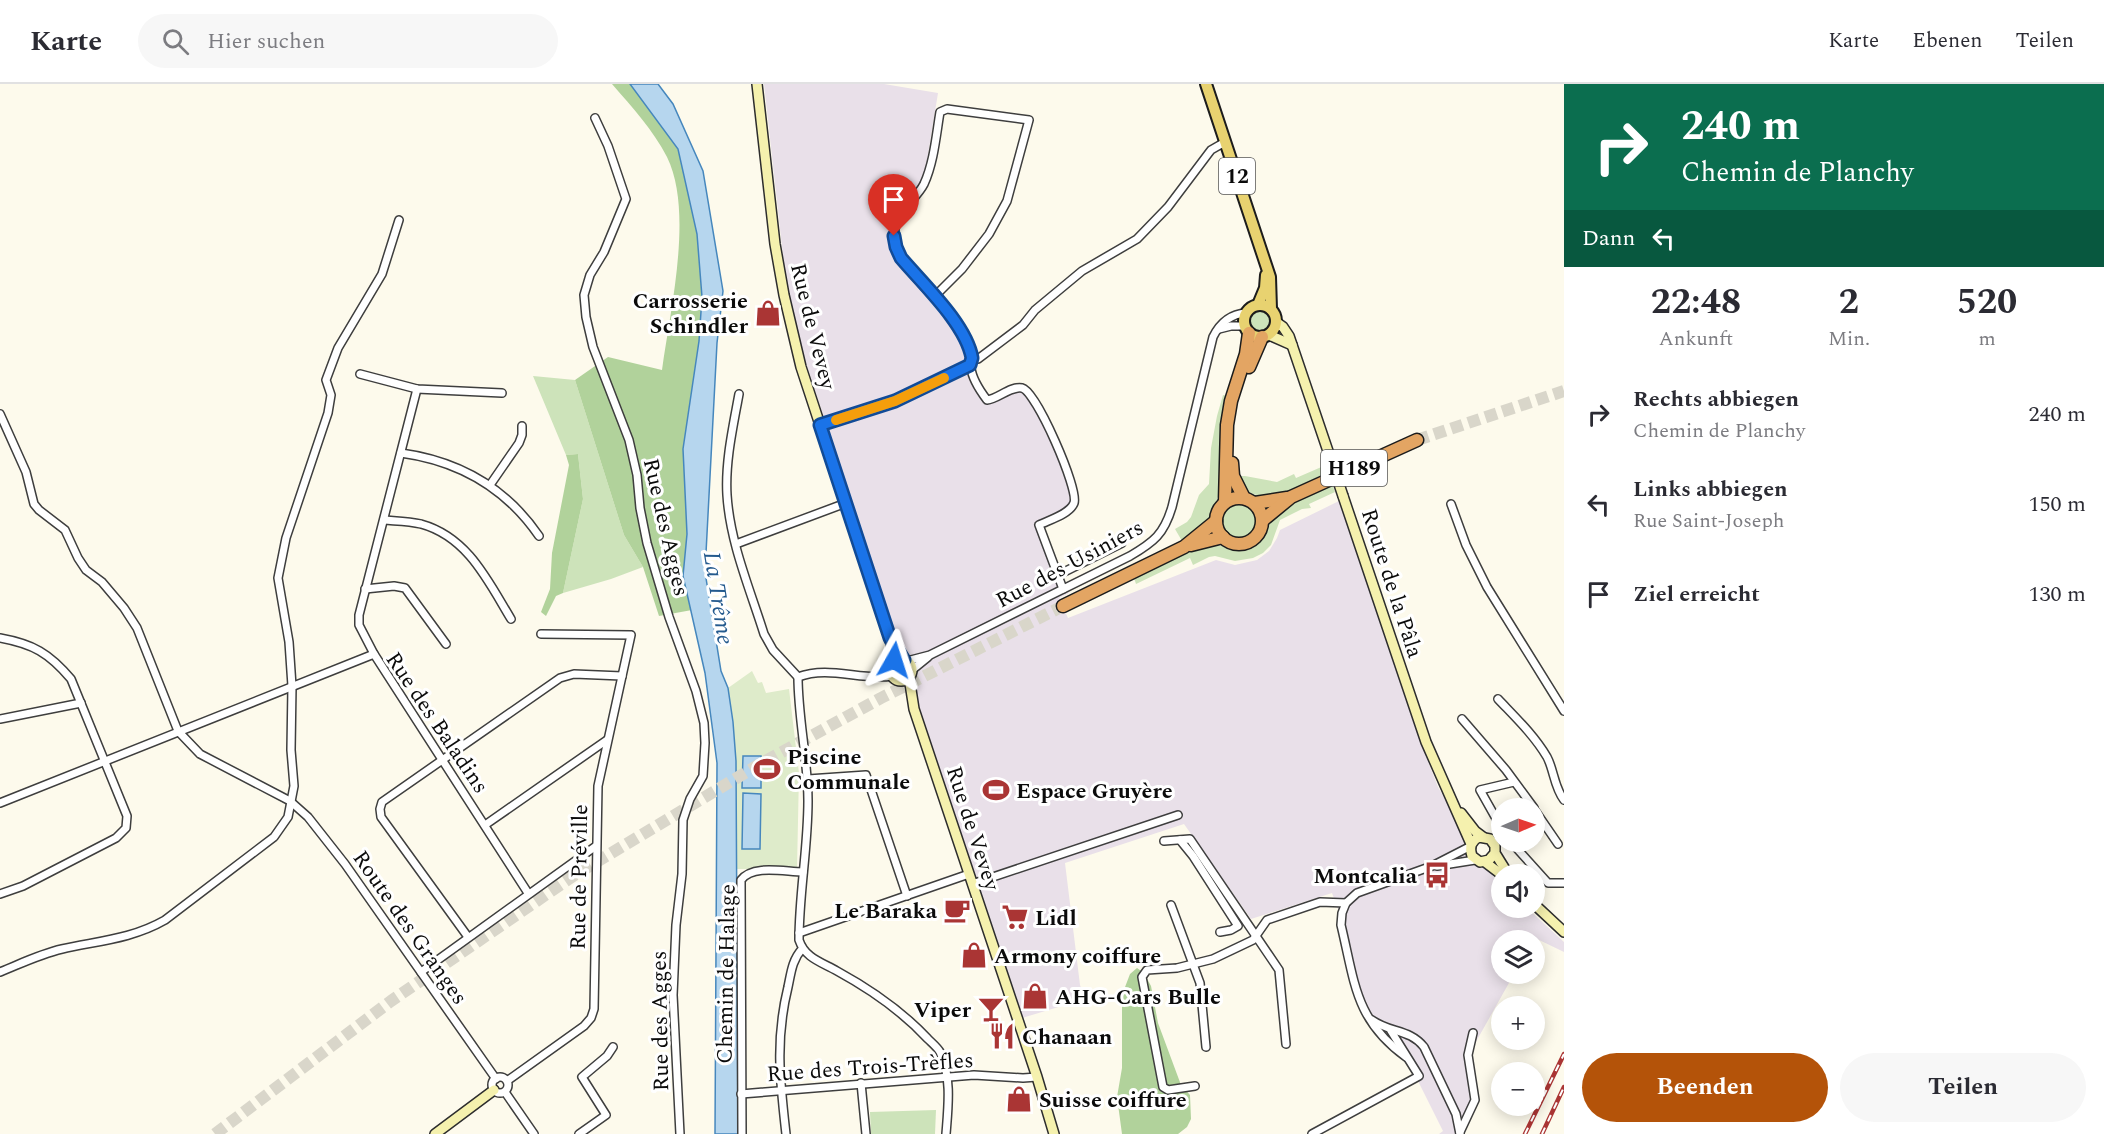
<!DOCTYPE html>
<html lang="de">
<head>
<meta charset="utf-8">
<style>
  :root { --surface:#fff; --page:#f7f7f7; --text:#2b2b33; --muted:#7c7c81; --line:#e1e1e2; --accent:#b45309 }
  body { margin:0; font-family:Spectral,serif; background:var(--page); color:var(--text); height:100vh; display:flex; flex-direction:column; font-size:22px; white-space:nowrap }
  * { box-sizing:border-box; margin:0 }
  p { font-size:20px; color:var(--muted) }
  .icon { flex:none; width:33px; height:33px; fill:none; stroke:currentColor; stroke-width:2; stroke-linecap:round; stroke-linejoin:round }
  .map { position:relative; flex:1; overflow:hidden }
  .details { display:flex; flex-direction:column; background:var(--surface); width:540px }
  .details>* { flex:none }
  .banner { background:#0b6e4f; color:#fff; overflow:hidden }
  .needle { width:39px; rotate:88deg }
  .fabs { position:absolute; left:1491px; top:714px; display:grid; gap:12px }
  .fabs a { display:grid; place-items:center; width:54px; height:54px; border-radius:50%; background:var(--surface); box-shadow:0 3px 15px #0003; font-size:30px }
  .pin { position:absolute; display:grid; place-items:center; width:51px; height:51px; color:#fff; margin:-62px -26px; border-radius:50% 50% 50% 0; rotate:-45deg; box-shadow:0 0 6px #0007 }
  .pin .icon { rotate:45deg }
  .me { position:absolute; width:66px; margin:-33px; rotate:6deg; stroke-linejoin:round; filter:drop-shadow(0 0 4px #0008) }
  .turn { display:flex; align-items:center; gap:21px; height:126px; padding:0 18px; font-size:27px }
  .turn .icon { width:78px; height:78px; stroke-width:2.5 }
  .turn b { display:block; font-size:42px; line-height:51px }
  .then { display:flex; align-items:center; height:57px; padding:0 18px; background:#0003; gap:12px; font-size:22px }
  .eta { display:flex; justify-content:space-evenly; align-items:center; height:102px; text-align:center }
  .eta b { font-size:36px; font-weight:700; line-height:42px }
  .action { display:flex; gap:12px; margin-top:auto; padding:12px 18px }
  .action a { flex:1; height:69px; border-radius:36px; background:var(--accent); color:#fff; font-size:24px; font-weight:700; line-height:69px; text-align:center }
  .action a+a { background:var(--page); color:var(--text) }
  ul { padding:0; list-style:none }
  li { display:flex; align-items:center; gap:18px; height:90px; padding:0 18px }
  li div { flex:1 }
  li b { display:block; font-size:22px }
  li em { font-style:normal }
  header { display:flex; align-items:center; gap:36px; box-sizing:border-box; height:84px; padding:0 30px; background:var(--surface); border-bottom:2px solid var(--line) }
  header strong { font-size:28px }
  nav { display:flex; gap:33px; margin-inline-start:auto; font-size:21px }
  .search { width:420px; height:54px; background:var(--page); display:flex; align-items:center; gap:15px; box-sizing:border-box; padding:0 21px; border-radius:33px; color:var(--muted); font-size:22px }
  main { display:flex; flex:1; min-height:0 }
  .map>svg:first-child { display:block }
  .industrial { fill:#e9e0e9 }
  .green { fill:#cde3ba }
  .forest { fill:#b1d29b }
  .pitch { fill:#deebca }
  .water { fill:#b6d6ee; stroke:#4687bd; stroke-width:1.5 }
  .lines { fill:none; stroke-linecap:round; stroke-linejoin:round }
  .highway-tunnel { stroke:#d9d6ca; stroke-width:12; stroke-dasharray:12 6; stroke-linecap:butt }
  .street-casing { stroke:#3e3e3e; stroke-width:10 }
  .secondary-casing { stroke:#2d2d2d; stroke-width:12 }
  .primary-casing { stroke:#1c1c1c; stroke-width:14 }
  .highway-casing { stroke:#1c1c1c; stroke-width:15 }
  .street { stroke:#fff; stroke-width:7 }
  .secondary { stroke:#f5f1ae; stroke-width:9 }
  .primary { stroke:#e8d270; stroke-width:10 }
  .highway { stroke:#e3a563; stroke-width:12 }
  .rail-casing { stroke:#aa3534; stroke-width:4.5 }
  .rail { stroke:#fff; stroke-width:2; stroke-dasharray:7; stroke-linecap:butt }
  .secondary-bridge-casing { stroke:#2d2d2d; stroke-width:12; stroke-linecap:butt }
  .secondary-bridge { stroke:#f5f1ae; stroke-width:9 }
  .route-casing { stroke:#114b97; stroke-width:15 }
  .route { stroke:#1a73e8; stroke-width:10 }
  .slow { stroke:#f59e0b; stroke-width:10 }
  .labels { text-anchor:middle; stroke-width:6; stroke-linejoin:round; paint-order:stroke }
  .shield { fill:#fff; stroke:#545454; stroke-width:1.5 }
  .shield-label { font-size:21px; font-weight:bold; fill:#0b0b0b }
  .poi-label { font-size:22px; font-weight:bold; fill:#0b0b0b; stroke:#fff; text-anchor:start }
  .street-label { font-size:22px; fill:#0b0b0b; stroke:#fff }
  .water-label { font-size:24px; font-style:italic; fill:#245a8e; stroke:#fff }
</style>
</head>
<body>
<header>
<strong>Karte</strong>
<div class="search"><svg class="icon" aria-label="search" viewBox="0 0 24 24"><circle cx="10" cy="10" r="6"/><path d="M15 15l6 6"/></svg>Hier suchen</div>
<nav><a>Karte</a><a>Ebenen</a><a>Teilen</a></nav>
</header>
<main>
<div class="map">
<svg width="1564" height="1050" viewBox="0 0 1564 1050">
  <rect width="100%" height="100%" fill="#fdfaec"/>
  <!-- industrial -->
  <path class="industrial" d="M764 0H884L938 9 925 89 917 104 893 134 889 148 893 168 895 175 939 222 952 241 988 312 991 313 1011 304 1029 306 1077 410V417L1073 429 1044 444 1069 509 1059 514 1068 534 1216 476 1235 481 1257 476 1269 467 1277 454 1280 446 1339 417 1420 657 1438 703 1462 745 1493 792 1501 800 1502 824H1527L1564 858V868L1535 854 1533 856H1502V890H1514L1468 972 1476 1019 1462 1050H1439L1443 1047 1406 973 1377 943 1358 913 1341 833 1332 809 1251 835 1184 740 1065 779 1080 901 1085 915 1022 934 804 273 792 228 784 181Z"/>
  <!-- green -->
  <g class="green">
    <circle cx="1260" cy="237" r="12"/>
    <path d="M533 292 575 296 624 451 643 483 611 495 563 509 583 415 578 370 566 371Z"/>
    <path d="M1223 311 1228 312C1226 349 1228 407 1207 437 1201 445 1190 451 1182 457L1175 445 1187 438 1191 433 1199 411 1209 400 1211 364 1217 332Z"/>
    <path d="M1326 381 1328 388C1304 399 1256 431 1239 396L1241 392H1245L1277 398 1294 390 1296 394Z"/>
    <path d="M1332 400 1335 408 1309 420 1311 424 1302 425 1280 436 1271 461 1263 469 1253 474 1235 477 1215 472 1209 473 1193 481 1190 474 1136 500 1134 494C1158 482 1183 466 1210 462 1225 459 1237 469 1251 464 1267 458 1265 441 1276 431 1292 417 1313 409 1332 400Z"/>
    <circle cx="1240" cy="437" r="18"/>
    <path d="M936 1026 935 1050H871L870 1028Z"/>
  </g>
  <!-- forest -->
  <g class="forest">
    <path d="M612 0H630L678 65 697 150 702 213 699 257 683 365 687 450 683 492 692 526 659 532 643 483 624 451 575 296 608 273 662 286C670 226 694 128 667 73 653 46 632 23 612 0Z"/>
    <path d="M578 370 583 415 563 509 556 512 546 532 541 528 550 505 552 469 569 381 566 371Z"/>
    <path d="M1137 884 1144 889 1151 902 1158 939 1181 1001 1190 1011 1191 1035 1187 1043 1178 1050H1122L1117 1013 1122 984V911L1130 890Z"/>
  </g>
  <!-- pitch -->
  <path class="pitch" d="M752 587 758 599 762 598 766 609 789 605 799 689 797 785H736C736 724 737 664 728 604Z"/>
  <!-- water -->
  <g class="water">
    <path d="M630 0H658L673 20 703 87 723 207 717 259 705 488 721 587 728 604 733 638 736 677 738 1050H715L717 679 705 589 683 492 687 450 683 365 699 257 702 213 697 150 678 65Z"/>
    <path d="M743 672H761V704H742Z"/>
    <path d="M743 709 761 710 760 765H742Z"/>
  </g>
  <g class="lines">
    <!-- highway-tunnel -->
    <g class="highway-tunnel">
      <path d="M1417 356 1564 307"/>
      <path d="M215 1050 391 917 573 792 760 680 881 614 1063 522"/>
    </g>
    <!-- street casing -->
    <g class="street-casing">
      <g id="street">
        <path d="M595 34 608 62 626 115 604 168 590 191 584 211 586 233 593 263 629 356 637 391 640 424 647 459 669 533 696 607 704 639 705 659 703 692 690 715 683 736 682 790 676 841 673 911 680 1050"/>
        <path d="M935 212 962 185 989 150 1007 117 1029 36 947 25 940 28C936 52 934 78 924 100 916 116 897 126 895 145 890 176 932 208 950 231 958 242 968 257 972 271 973 276 970 279 971 284 972 294 981 308 987 316 998 315 1010 302 1022 304 1036 307 1079 405 1074 419 1070 430 1049 436 1039 441L1063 505"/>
        <path d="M1219 245 1231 242H1244"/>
        <path d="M972 275H978L1023 241 1035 226 1082 187 1137 155 1168 123 1211 66 1225 58"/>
        <path d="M360 290 417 305 502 309"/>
        <path d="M417 305 359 531V541L374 570 528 809"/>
        <path d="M739 310C733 343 725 378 727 411 730 459 750 505 764 550L773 566 798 593C829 581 861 597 892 592"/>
        <path d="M0 330 26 388 34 420 39 426 65 446 78 474 86 486 102 498 124 524 137 544 178 647 200 670 290 717 308 733 345 780 496 995"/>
        <path d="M820 341 895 317 970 281"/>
        <path d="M401 369C459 377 506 404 539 452"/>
        <path d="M490 401 519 359 522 351V342"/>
        <path d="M1451 420 1466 461 1487 503 1564 627"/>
        <path d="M384 436C396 437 409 437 421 440 468 453 488 497 511 535"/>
        <path d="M736 460 846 419"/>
        <path d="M1058 491 1122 459"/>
        <path d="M365 505 394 502 405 504 446 560"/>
        <path d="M0 554C33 560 49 569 71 595L127 732 126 744 116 754 23 802 0 810"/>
        <path d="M907 577 930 571 1130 472C1154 458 1164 450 1172 423L1213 253C1220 239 1230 230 1246 229"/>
        <path d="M912 586 928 573"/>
        <path d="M798 593C798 634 808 675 808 717 808 764 799 810 799 856 805 874 821 878 837 887 870 905 902 927 928 955 932 959 938 964 940 968 952 993 948 1024 946 1050"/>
        <path d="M1498 615C1515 633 1534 651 1547 673 1554 686 1554 703 1564 716"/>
        <path d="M0 635 81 619"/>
        <path d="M1462 635 1506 686 1534 724"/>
        <path d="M808 695 866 691 907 812"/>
        <path d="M0 719 374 570"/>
        <path d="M1534 725 1558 760"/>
        <path d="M485 741 607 656"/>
        <path d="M1502 745 1480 706 1514 698"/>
        <path d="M1180 756 1193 772 1238 842 1231 846 1220 848"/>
        <path d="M1164 757 1190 755 1279 886 1286 960"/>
        <path d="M1511 758 1548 799H1564"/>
        <path d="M1437 782 1475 776"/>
        <path d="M972 800 1178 731"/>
        <path d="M1346 819 1342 829 1341 841C1355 899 1355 936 1406 973"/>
        <path d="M1171 821 1200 899 1206 963"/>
        <path d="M799 849 969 790"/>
        <path d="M468 853 381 733 380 725 382 718 560 594 574 590 622 592"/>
        <path d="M0 888C20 880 40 870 62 865 97 857 132 855 165 836L274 753 288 733 294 702 291 666 292 602 289 558 278 494 286 454 328 329 331 311 326 296 338 264 382 190 399 136"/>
        <path d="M421 888 596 762"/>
        <path d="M1372 936C1390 949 1410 945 1424 963L1456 1030 1460 1050"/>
        <circle cx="500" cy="1001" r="8"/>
        <path d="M507 997 584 942 591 934 594 925 598 702 631 551 541 550"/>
        <path d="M861 999 866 1050"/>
        <path d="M1195 1002 1168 1006 1163 1003 1142 893 1147 886 1177 884 1213 875 1253 856 1267 836 1320 818 1346 819 1357 809 1432 782 1471 762"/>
        <path d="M505 1008 534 1050"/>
        <path d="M741 1010 974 991 1023 994 1037 993"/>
        <path d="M1460 1048 1475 1016 1468 971 1473 949"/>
        <path d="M579 1050 606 1031 582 993 607 972 613 963"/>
        <path d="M742 1050 741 796C753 780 785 788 803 788"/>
        <path d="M786 1050C780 997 775 956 788 903 791 889 792 876 802 865"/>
        <path d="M1312 1050 1419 992 1391 947"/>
      </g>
    </g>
    <!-- secondary casing -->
    <g class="secondary-casing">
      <g id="secondary">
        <path d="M757 0 775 160 784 211 801 283 890 554 894 578"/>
        <path d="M1276 238 1283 243 1289 252 1331 376"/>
        <path d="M1269 251 1292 261"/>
        <path d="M1343 412 1426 658 1471 760"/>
        <circle cx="901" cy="586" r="11"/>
        <path d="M909 593 914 625 1037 993 1054 1050"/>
        <path d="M1461 729 1475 747 1483 753"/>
        <path d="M1495 769 1489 776 1480 778 1472 772C1469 763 1471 757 1479 753L1490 755 1495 762V769L1508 790"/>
        <path d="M1485 778 1502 791"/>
        <path d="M1534 820 1564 848"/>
        <path d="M435 1050 494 1006"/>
      </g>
    </g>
    <!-- primary casing -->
    <g class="primary-casing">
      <g id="primary">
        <path d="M1206 0 1270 193 1271 225"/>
        <circle cx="1260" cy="237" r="16"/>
        <path d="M1258 221 1265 204 1266 191"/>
      </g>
    </g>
    <!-- highway casing -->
    <g class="highway-casing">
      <g id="highway">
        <path d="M1249 283 1262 253"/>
        <path d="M1232 379 1233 392 1244 414"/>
        <circle cx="1239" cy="437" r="23"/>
        <path d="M1225 418 1227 341 1231 317 1246 270 1249 249"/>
        <path d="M1255 419 1287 414"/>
        <path d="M1263 436 1291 413 1417 356"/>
        <path d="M1191 461 1223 453"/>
        <path d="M1063 522 1184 463 1216 437"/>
      </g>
    </g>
    <!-- street -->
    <use href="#street" class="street"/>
    <!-- secondary -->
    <use href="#secondary" class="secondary"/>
    <!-- primary -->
    <use href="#primary" class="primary"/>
    <!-- highway -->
    <use href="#highway" class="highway"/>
    <!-- rail casing -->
    <g class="rail-casing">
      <g id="rail">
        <path d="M1525 1050 1564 970"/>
        <path d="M1542 1050 1564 1003"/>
      </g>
    </g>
    <!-- rail -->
    <use href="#rail" class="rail"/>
    <!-- secondary-bridge casing -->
    <g class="secondary-bridge-casing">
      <path id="secondary-bridge" d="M1331 376 1343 412"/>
    </g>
    <!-- secondary-bridge -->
    <use href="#secondary-bridge" class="secondary-bridge"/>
  </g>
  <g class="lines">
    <!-- route casing -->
    <g class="route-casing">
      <path id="route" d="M894 576V579L904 576 890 554 820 341 895 317 970 281 972 274C966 240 923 200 901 174L896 163 894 152"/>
    </g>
    <!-- route -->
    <use href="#route" class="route"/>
    <!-- slow -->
    <path class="slow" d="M836 336 895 317 944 294"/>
  </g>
  <!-- icons -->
  <defs>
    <g id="shop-bare" transform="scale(2.07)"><path d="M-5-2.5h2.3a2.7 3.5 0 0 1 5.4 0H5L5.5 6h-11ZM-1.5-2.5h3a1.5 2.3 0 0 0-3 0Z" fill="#aa3534" stroke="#fff" stroke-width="2.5" paint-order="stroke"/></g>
    <g id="stadium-bare" transform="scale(2.07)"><path d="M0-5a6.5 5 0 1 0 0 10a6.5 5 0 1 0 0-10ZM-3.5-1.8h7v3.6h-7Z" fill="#aa3534" stroke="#fff" stroke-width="2.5" paint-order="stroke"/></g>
    <g id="bus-bare" transform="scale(2.07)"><path d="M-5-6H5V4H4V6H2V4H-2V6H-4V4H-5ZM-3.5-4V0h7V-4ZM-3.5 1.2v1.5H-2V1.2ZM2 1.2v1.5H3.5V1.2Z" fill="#aa3534" stroke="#fff" stroke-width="2.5" paint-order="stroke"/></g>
    <g id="cafe-bare" transform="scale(2.07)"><path d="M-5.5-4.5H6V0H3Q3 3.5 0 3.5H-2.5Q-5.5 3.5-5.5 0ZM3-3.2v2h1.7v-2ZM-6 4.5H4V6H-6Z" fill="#aa3534" stroke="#fff" stroke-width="2.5" paint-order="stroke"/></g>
    <g id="supermarket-bare" transform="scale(2.07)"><path d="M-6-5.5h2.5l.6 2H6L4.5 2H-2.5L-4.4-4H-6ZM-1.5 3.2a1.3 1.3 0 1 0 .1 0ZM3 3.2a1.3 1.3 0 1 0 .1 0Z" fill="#aa3534" stroke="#fff" stroke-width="2.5" paint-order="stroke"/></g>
    <g id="bar-bare" transform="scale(2.07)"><path d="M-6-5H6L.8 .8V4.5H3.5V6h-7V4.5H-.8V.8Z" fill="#aa3534" stroke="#fff" stroke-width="2.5" paint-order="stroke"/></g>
    <g id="restaurant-bare" transform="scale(2.07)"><path d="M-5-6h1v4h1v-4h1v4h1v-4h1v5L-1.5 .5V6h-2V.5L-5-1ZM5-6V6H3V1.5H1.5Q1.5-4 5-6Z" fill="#aa3534" stroke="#fff" stroke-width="2.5" paint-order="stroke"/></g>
  </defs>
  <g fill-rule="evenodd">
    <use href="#shop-bare" x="768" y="229"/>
    <use href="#stadium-bare" x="767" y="685"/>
    <use href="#stadium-bare" x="996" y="706"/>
    <use href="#bus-bare" x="1437" y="791"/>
    <use href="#cafe-bare" x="957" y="826"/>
    <use href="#supermarket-bare" x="1015" y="833"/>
    <use href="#shop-bare" x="974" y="871"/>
    <use href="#shop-bare" x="1035" y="912"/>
    <use href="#bar-bare" x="991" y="925"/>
    <use href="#restaurant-bare" x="1002" y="952"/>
    <use href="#shop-bare" x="1019" y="1015"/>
  </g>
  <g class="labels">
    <!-- shield labels -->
    <g class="shield">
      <rect x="1219" y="74" width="36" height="36" rx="4.5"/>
      <rect x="1321" y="366" width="66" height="36" rx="4.5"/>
    </g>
    <g class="shield-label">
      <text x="1237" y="99">12</text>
      <text x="1354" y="391">H189</text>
    </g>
    <!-- poi labels -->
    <g class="poi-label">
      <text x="748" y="224" text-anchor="end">Carrosserie<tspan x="748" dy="25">Schindler</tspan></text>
      <text x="787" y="680">Piscine<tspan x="787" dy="25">Communale</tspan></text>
      <text x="1016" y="714">Espace Gruyère</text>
      <text x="1417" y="799" text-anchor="end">Montcalia</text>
      <text x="937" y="834" text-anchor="end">Le Baraka</text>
      <text x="1035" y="841">Lidl</text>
      <text x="994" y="879">Armony coiffure</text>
      <text x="1055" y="920">AHG-Cars Bulle</text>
      <text x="971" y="933" text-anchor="end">Viper</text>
      <text x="1022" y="960">Chanaan</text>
      <text x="1039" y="1023">Suisse coiffure</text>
    </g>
    <!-- street labels -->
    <g class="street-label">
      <text transform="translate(814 242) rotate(76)" y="8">Rue de Vevey</text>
      <text transform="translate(667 443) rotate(77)" y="8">Rue des Agges</text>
      <text transform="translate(1069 479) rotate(-28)" y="8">Rue des Usiniers</text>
      <text transform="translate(1393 499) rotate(72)" y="8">Route de la Pâla</text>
      <text transform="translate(438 638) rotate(56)" y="8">Rue des Baladins</text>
      <text transform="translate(974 744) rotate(72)" y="8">Rue de Vevey</text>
      <text transform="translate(578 793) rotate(-89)" y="8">Rue de Préville</text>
      <text transform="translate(411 843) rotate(55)" y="8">Route des Granges</text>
      <text transform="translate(725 890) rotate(-89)" y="8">Chemin de Halage</text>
      <text transform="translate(659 937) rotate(-91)" y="8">Rue des Agges</text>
      <text transform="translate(870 982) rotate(-4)" y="8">Rue des Trois-Trèfles</text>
    </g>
    <!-- water labels -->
    <g class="water-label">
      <text transform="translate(719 514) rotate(81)" y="8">La Trême</text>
    </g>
  </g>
</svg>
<div class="fabs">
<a><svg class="needle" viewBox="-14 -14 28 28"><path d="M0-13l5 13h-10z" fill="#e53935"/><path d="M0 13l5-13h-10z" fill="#7c7c81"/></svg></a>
<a><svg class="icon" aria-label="sound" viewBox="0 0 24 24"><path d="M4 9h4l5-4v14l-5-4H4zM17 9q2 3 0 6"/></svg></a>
<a><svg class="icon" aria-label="layers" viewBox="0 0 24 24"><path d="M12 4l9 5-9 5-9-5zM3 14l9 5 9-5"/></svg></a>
<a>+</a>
<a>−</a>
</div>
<div class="pin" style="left:894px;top:152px;background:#d93025"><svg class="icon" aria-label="arrive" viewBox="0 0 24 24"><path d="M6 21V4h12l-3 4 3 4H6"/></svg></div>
<svg class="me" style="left:894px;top:576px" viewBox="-20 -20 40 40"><path d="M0-17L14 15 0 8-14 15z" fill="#1a73e8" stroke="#fff" stroke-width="4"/></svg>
</div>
<section class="details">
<div class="banner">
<div class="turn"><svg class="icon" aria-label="right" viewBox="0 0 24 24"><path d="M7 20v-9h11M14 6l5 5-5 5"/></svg><div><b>240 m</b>Chemin de Planchy</div></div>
<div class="then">Dann<svg class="icon" aria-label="left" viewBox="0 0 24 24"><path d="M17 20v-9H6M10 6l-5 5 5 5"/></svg></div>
</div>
<div class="eta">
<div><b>22:48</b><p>Ankunft</p></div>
<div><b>2</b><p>Min.</p></div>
<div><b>520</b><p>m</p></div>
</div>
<ul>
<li><svg class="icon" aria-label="right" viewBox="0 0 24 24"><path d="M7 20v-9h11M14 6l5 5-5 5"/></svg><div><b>Rechts abbiegen</b><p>Chemin de Planchy</p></div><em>240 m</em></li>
<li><svg class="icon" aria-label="left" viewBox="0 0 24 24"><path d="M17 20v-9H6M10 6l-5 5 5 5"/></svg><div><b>Links abbiegen</b><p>Rue Saint-Joseph</p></div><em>150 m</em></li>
<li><svg class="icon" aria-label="arrive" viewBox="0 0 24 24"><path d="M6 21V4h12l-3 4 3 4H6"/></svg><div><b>Ziel erreicht</b></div><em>130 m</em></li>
</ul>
<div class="action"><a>Beenden</a><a>Teilen</a></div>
</section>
</main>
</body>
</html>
